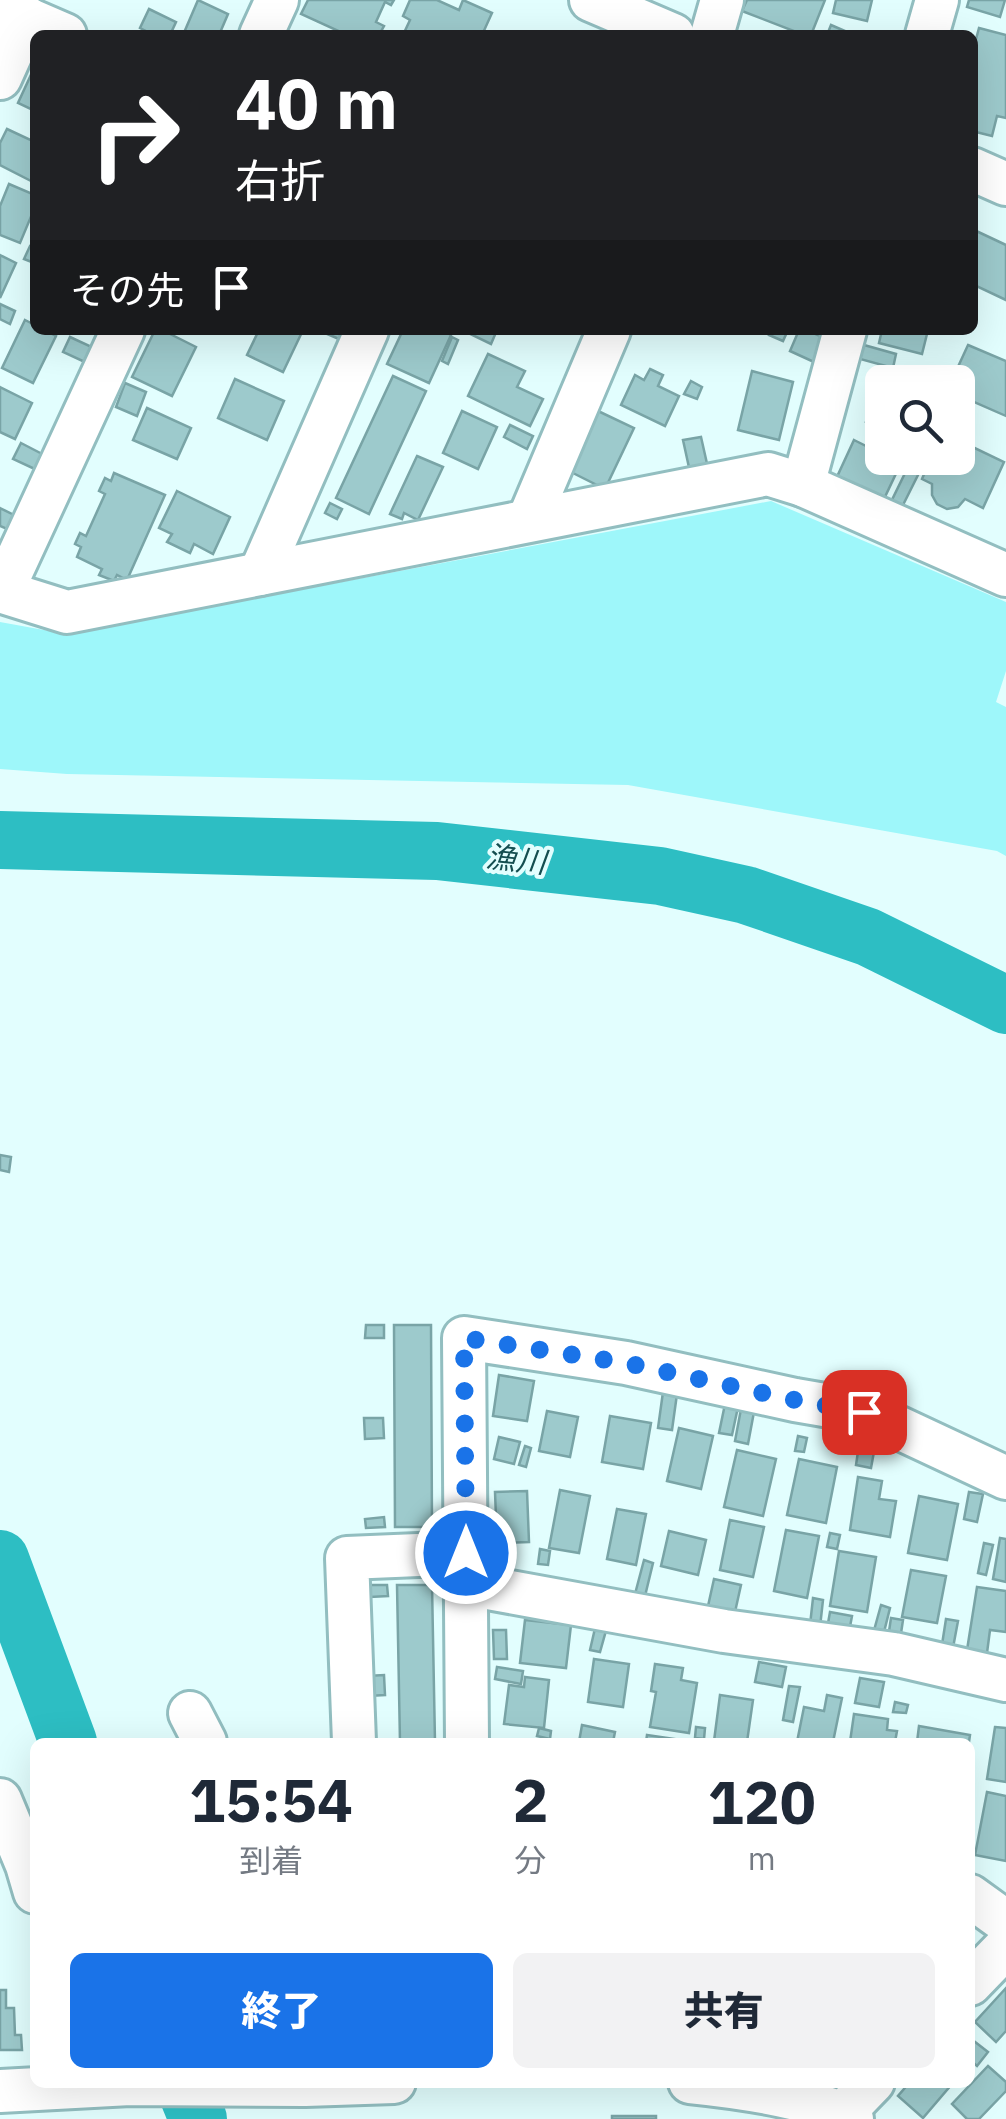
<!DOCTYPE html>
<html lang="ja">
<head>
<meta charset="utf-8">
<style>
  :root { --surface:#fff; --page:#f2f2f3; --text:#1f2937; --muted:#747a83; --accent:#1a73e8 }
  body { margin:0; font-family:"IBM Plex Sans","Noto Sans JP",sans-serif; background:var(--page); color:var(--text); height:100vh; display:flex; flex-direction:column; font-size:38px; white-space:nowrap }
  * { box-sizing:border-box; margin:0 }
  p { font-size:32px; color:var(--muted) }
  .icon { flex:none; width:55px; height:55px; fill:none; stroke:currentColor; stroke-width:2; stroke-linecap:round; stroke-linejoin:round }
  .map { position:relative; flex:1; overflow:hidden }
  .sheet { position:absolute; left:30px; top:1738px; width:945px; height:350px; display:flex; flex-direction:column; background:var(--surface); border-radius:15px; box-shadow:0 10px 40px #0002 }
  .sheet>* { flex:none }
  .top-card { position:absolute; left:30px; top:30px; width:948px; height:305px; border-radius:15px; box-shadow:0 10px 40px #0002; background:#202124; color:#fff; overflow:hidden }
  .tools { position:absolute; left:865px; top:365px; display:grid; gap:20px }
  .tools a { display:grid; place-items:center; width:110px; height:110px; border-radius:15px; background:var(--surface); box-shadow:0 10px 40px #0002; font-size:50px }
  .pin { position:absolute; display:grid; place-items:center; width:85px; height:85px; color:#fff; margin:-42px; border-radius:20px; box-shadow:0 5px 15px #0006 }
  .me { position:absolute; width:110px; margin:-55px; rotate:0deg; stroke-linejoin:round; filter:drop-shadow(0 0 8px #0008) }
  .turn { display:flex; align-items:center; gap:35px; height:210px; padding:0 40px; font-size:45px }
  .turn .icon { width:130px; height:130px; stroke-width:2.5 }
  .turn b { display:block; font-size:70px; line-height:85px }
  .then { display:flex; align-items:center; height:95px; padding:0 40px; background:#0003; gap:20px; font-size:38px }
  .eta { display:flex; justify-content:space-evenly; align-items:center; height:170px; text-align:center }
  .eta b { font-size:60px; font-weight:800; line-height:70px }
  .action { display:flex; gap:20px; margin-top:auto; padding:20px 40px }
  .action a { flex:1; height:115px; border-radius:15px; background:var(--accent); color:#fff; font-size:40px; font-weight:800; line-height:115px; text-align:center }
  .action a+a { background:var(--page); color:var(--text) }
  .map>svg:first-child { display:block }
  .green { fill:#9ef7fa }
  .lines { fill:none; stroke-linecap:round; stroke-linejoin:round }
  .river { stroke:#2dbec3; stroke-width:58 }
  .building { fill:#9dcacc; stroke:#79a4a6; stroke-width:2.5 }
  .minor-casing { stroke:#92bec0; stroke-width:48 }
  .minor { stroke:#fff; stroke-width:42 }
  .route { stroke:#1a73e8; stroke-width:18; stroke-dasharray:0 32.4 }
  .labels { text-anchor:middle; stroke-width:8; stroke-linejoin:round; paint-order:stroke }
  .water-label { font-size:30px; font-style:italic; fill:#144e50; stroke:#e2fefe }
</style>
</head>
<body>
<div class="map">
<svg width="1006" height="2119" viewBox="0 0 1006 2119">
  <rect width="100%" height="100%" fill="#e2fefe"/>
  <!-- green -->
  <path class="green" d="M771 501 1006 602V671L996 702 1006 707V856L997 851 628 785 67 774 0 769V622L66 634Z"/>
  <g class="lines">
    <!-- river -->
    <g class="river">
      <path d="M0 840 437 851 660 876 746 895 868 937 1006 1005"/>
      <path d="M0 1559 68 1742"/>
      <path d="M183 2082 198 2119"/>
    </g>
  </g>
  <!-- building -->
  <g class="building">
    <path d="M198 0 228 14 219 35H183Z"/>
    <path d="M308 0H394L391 5 385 2 376 22 384 26 379 35H347L301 14Z"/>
    <path d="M410 0H437L459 10 463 0 492 13 482 35H403L410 20 403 16Z"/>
    <path d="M747 0H825L811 35H804L742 11Z"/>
    <path d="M836 0H872L867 21 833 13Z"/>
    <path d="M969 0H1005L1000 17 967 7Z"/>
    <path d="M149 9 176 22 170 35H154L140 28Z"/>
    <path d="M831 25 854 35H827Z"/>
    <path d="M979 28 1006 35V118L997 116 992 136 972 131V54Z"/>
    <path d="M35 66V111L18 103Z"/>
    <path d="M7 129 35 142V183L0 165V143Z"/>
    <path d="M9 184 35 195V207L20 243 0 235V206Z"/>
    <path d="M972 229 1006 245V300L972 284Z"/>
    <path d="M30 246 35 248 34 263 24 259Z"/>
    <path d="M0 255 16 263 0 298Z"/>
    <path d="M0 304 15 311 10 324 0 319Z"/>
    <path d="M25 320 35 325V330H44L56 336 33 383 2 368Z"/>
    <path d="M155 330H162L196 347 172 396 132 377Z"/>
    <path d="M259 330H303L283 372 247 355Z"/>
    <path d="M318 330H343L339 339Z"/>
    <path d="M403 330H441L451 335 429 383 387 364Z"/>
    <path d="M467 330H497L491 344 466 332Z"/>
    <path d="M771 330H788L783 341 769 335Z"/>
    <path d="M799 330H806L825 338 814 362 790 351Z"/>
    <path d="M882 330H928L922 354 879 343Z"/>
    <path d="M70 337 94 348 87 363 63 352Z"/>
    <path d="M452 337 458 340 448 364 442 361Z"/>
    <path d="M864 345 896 354 893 368 860 359Z"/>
    <path d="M968 345 1006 361V416L958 395V382H951Z"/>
    <path d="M488 354 525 371 517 387 543 399 530 426 468 396Z"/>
    <path d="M650 369 663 375 658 386 679 396 665 426 621 405 635 375 644 380Z"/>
    <path d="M752 371 793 382 779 440 738 430Z"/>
    <path d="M393 376 426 391 369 514 336 498Z"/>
    <path d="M235 379 284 401 267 440 218 418Z"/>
    <path d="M691 381 702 387 697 399 684 394Z"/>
    <path d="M125 383 146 392 137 416 116 407Z"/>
    <path d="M0 387 32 403 15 439 0 432Z"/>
    <path d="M147 408 191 428 177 459 133 440Z"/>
    <path d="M872 409 882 413V437L876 434 879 428 866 422Z"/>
    <path d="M462 411 497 427 478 469 443 453Z"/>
    <path d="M598 411 634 428 605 489 569 471Z"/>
    <path d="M510 425 533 436 527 449 504 437Z"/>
    <path d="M701 437 708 468 690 472 683 440Z"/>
    <path d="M854 440 882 454V458H890L901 463 883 501 836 479Z"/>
    <path d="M958 440 1004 462 983 508 965 499 958 507 947 509 937 504 932 495V484L922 479 931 458H958Z"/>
    <path d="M21 443 46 456 39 471 13 459Z"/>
    <path d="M417 456 443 467 418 520 404 513 402 519 390 514Z"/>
    <path d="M909 465 920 471 900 511 889 506Z"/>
    <path d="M114 473 165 495 127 580 117 575 114 581 99 575 102 569 77 557 81 547 75 544 80 533 86 536 105 494 99 491 105 478 111 481Z"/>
    <path d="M177 491 230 517 213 554 194 544 190 553 167 542 172 534 159 528Z"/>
    <path d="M330 503 342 509 337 519 325 513Z"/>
    <path d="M0 508 14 515 7 529 0 526Z"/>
    <path d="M0 1155 11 1157 9 1172 0 1170Z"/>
    <path d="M366 1325H384V1338H365Z"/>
    <path d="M394 1325H431L432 1527H395Z"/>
    <path d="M499 1375 534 1381 527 1421 493 1416Z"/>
    <path d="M663 1392 677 1394 672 1430 658 1428Z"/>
    <path d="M725 1404 738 1407 732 1435 719 1433Z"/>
    <path d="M741 1409 754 1412 748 1444 735 1441Z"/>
    <path d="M547 1411 578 1417 570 1457 539 1451Z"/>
    <path d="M610 1416 651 1423 643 1469 602 1462Z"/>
    <path d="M364 1418H383L384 1438 365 1439Z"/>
    <path d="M679 1428 713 1436 701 1489 667 1481Z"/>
    <path d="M798 1436 807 1438 804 1452 795 1451Z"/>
    <path d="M499 1437 520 1442 514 1464 494 1459Z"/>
    <path d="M860 1438 876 1441 871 1468 856 1465Z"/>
    <path d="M525 1446 531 1448 526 1467 519 1465Z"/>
    <path d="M737 1450 776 1459 763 1516 724 1507Z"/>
    <path d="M799 1459 837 1467 826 1523 787 1515Z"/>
    <path d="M858 1477 882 1481 879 1499 896 1501 890 1537 850 1530Z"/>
    <path d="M560 1490 590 1496 579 1553 549 1548Z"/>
    <path d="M527 1491 529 1542 497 1543 495 1492Z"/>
    <path d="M969 1492 983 1494 977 1522 964 1519Z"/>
    <path d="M919 1496 958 1504 947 1560 908 1553Z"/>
    <path d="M617 1509 646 1514 636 1565 607 1559Z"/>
    <path d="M384 1517 385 1527 366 1528 365 1519Z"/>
    <path d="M730 1520 764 1527 753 1577 720 1570Z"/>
    <path d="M786 1530 819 1536 807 1598 774 1591Z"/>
    <path d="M669 1531 706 1540 698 1575 661 1566Z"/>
    <path d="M830 1533 840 1535 837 1549 827 1547Z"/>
    <path d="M1000 1538 1006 1539V1582L993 1579Z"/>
    <path d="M984 1543 993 1545 986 1575 978 1573Z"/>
    <path d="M540 1549 550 1551 548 1565 538 1564Z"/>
    <path d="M839 1551 876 1557 867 1612 830 1606Z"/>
    <path d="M644 1560 653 1563 645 1596 635 1594Z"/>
    <path d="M911 1570 946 1576 937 1623 902 1617Z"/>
    <path d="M714 1579 741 1585 735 1612 708 1606Z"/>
    <path d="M369 1585H387L388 1596 370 1597Z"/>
    <path d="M397 1585H432L435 1742H400Z"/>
    <path d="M977 1587 1006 1591V1632L990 1630 987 1653 967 1650Z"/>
    <path d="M813 1598 823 1600 820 1627 810 1625Z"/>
    <path d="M881 1605 890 1608 883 1636 873 1634Z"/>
    <path d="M830 1612 852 1616 849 1632 827 1629Z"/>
    <path d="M891 1618 903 1620 900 1640 888 1638Z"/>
    <path d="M946 1619 958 1621 952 1653 941 1651Z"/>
    <path d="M525 1620 571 1625 566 1668 520 1663Z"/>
    <path d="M596 1624 607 1627 600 1652 590 1650Z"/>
    <path d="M493 1630H506L507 1659H494Z"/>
    <path d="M594 1659 629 1664 623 1707 588 1702Z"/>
    <path d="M759 1662 786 1667 782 1687 755 1682Z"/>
    <path d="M655 1664 683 1668 681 1680 697 1683 689 1733 650 1727 656 1692 651 1691Z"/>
    <path d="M497 1667 523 1671 521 1684 495 1679Z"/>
    <path d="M384 1675 385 1695 368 1696 367 1676Z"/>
    <path d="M525 1677 549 1680 544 1728 504 1724 509 1685 524 1687Z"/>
    <path d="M860 1678 884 1682 879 1707 855 1703Z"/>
    <path d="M789 1686 800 1687 793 1722 783 1720Z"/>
    <path d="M720 1695 753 1700 747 1742 714 1741Z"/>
    <path d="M827 1695 842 1698 833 1742H797L804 1707 824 1711Z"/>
    <path d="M895 1702 908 1705 906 1713 893 1712Z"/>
    <path d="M854 1714 888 1719 887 1730 897 1731 895 1742H850Z"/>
    <path d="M582 1725 615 1732 613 1742H579Z"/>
    <path d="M919 1726 970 1735 969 1742H917Z"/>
    <path d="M696 1727 705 1728 704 1739 695 1738Z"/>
    <path d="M995 1727 1006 1728V1782L987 1779Z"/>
    <path d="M539 1728 551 1731 550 1739 537 1736Z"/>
    <path d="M647 1735 681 1740 680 1742H646Z"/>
    <path d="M987 1792 1006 1796V1861L975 1855Z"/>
    <path d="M1006 1988V2031L996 2042 975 2022Z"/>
    <path d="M0 1990H6V2008H14L15 2035H21L22 2050H0Z"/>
    <path d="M970 2038 988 2052 977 2066 970 2060Z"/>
    <path d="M988 2066 1006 2082V2091L979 2119H967L952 2104Z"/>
    <path d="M910 2082H950L952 2084 923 2118 898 2096Z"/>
    <rect x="612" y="2116" width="44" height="3"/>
  </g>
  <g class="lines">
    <!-- minor casing -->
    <g class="minor-casing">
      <g id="minor">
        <path d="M591 0 673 35"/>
        <path d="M0 7 65 35"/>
        <path d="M261 35 277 0"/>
        <path d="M712 35 722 0"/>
        <path d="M927 35 937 0"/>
        <path d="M0 78 27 18"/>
        <path d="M972 169 1006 184"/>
        <path d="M803 485 845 330"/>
        <path d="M529 519 609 330"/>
        <path d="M260 574 367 330"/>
        <path d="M0 591 67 612 768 474 803 485 1006 575"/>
        <path d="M2 592 123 330"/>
        <path d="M466 1584 724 1631 894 1654 1006 1680"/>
        <path d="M190 1713 205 1742"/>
        <path d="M354 1742 347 1558 466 1553"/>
        <path d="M467 1742 464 1338 626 1363 795 1400 865 1412 1006 1478"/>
        <path d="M0 1800 27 1865 35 1892"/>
        <path d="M970 1896 1006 1922"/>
        <path d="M970 1984 1006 1947"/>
        <path d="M690 2082C739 2087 809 2096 852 2119"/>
        <path d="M0 2091 130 2084 305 2085 394 2082"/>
        <path d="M842 2114 873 2082"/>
      </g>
    </g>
    <!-- minor -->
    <use href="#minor" class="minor"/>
  </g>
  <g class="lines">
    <!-- route -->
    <path class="route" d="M466 1553 464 1338 626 1363 795 1400 864 1412"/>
  </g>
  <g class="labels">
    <!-- water labels -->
    <g class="water-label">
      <text transform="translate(516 860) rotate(6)" y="10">漁川</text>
    </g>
  </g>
</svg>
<div class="tools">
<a><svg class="icon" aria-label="search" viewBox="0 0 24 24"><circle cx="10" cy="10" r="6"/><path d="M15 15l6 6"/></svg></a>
</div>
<div class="pin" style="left:864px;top:1412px;background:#d93025"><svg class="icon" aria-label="arrive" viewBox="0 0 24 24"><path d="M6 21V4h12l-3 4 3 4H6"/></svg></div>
<svg class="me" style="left:466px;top:1553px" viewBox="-20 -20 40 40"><circle r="17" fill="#1a73e8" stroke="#fff" stroke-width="3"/><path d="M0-11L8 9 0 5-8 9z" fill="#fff"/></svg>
<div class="top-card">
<div class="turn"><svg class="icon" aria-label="right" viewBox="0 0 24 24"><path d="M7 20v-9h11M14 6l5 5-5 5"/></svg><div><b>40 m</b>右折</div></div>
<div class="then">その先<svg class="icon" aria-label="arrive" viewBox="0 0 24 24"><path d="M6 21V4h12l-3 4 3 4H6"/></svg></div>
</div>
<section class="sheet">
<div class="eta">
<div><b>15:54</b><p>到着</p></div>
<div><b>2</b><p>分</p></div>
<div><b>120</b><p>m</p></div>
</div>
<div class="action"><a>終了</a><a>共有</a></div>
</section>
</div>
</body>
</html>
